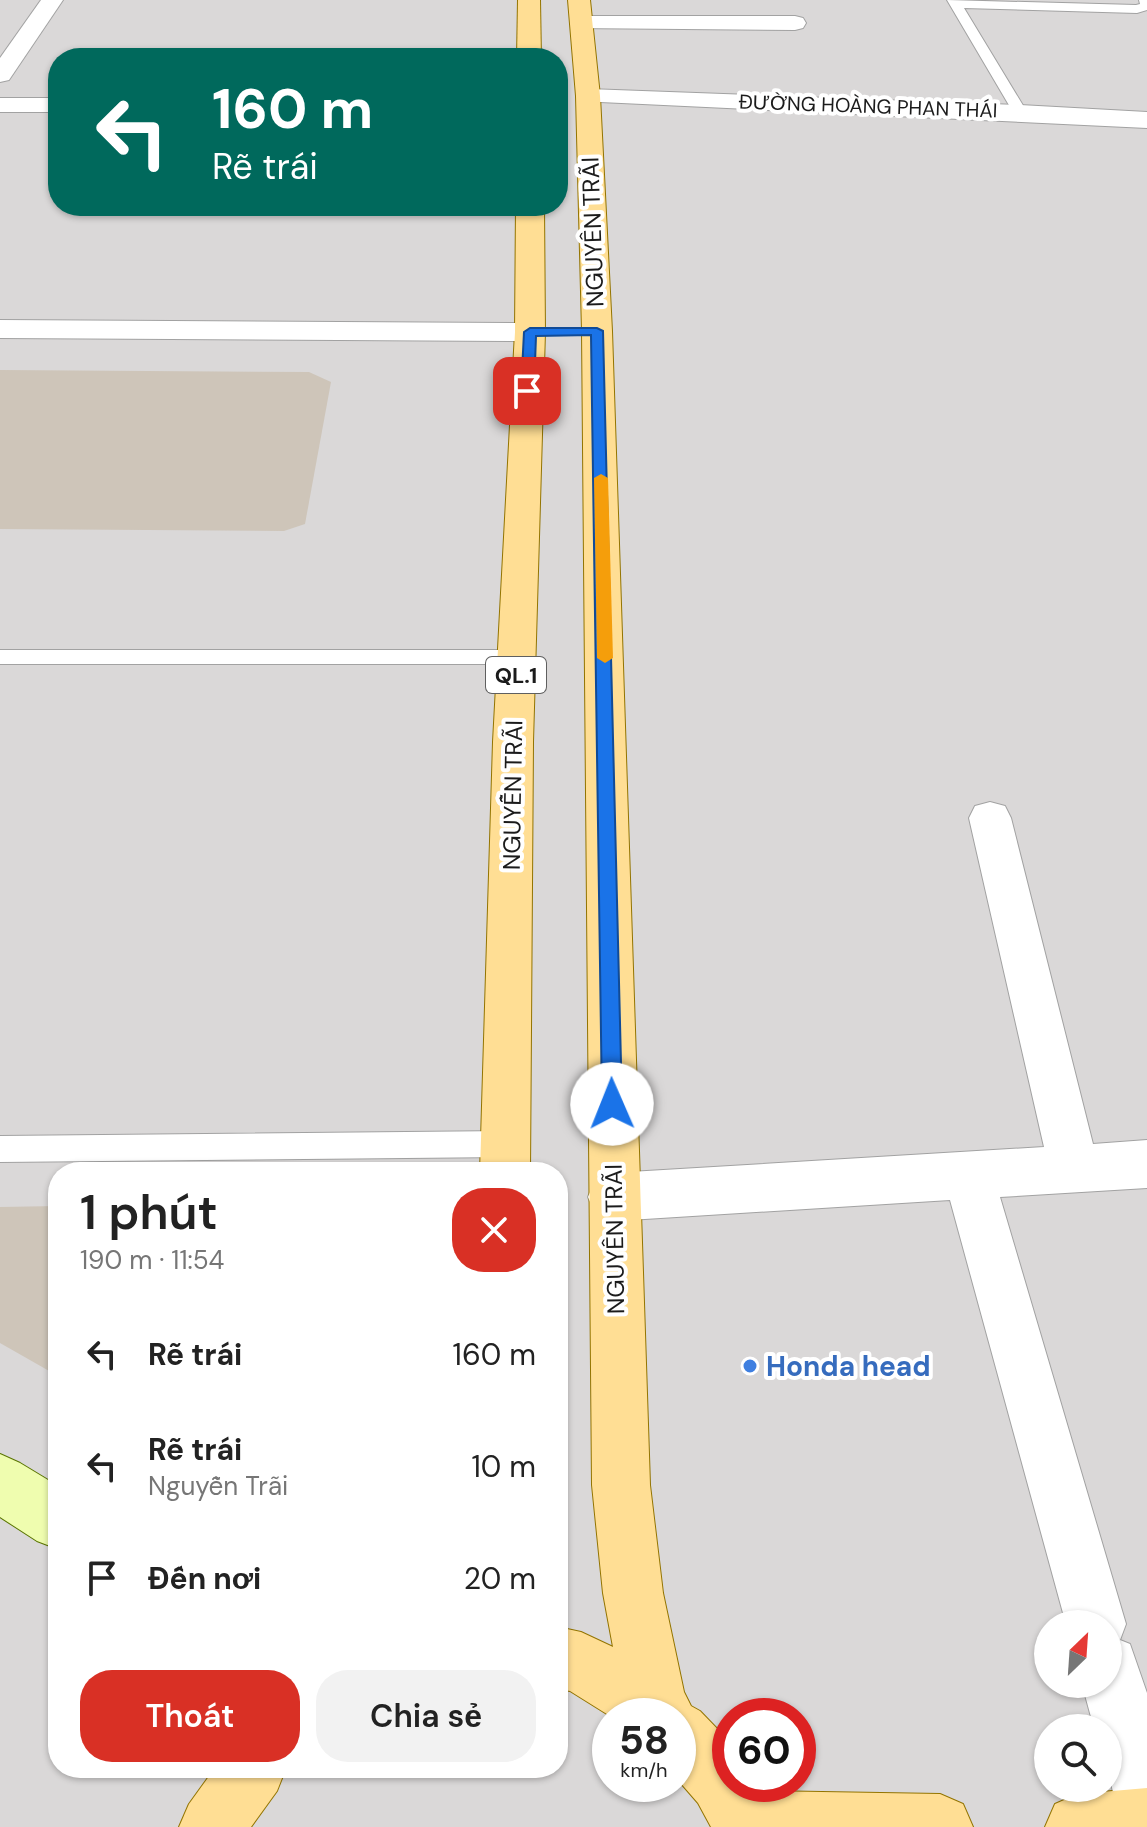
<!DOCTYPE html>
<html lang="vi">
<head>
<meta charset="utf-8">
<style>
  :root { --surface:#fff; --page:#f2f2f2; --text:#222; --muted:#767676; --accent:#d93025 }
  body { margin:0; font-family:"DM Sans",sans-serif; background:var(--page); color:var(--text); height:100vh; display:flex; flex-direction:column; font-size:30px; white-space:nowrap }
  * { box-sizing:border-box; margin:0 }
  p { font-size:26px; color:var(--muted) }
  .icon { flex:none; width:44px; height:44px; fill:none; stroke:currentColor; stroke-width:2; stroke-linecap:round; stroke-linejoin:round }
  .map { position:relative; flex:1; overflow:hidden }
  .panel { position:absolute; left:48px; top:1162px; width:520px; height:616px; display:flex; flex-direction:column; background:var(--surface); border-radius:32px; box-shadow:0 2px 6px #0004 }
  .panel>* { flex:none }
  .top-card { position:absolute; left:48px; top:48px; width:520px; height:168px; border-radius:32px; box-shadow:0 2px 6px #0004; background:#00695c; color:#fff; overflow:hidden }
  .needle { width:52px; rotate:25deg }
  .fabs { position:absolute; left:1034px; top:1610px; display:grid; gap:16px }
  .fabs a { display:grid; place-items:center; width:88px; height:88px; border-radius:50%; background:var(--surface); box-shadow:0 2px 6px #0004; font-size:40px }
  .speed { position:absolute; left:592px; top:1698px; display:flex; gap:16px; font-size:40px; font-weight:700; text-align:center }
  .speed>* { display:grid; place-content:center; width:104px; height:104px; border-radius:50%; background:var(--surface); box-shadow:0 2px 6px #0004; line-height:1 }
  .speed small { font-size:20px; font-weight:400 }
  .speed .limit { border:12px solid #d22; background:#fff; color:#111 }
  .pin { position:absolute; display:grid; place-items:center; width:68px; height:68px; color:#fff; margin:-34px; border-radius:16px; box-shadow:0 4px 12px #0006 }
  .me { position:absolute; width:88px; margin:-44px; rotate:359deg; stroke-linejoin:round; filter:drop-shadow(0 0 6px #0008) }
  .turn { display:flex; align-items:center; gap:28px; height:168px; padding:0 32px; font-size:36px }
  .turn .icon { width:104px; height:104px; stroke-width:2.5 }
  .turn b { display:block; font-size:56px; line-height:68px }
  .round { display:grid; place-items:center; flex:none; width:84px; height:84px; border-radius:32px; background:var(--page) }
  .headline { display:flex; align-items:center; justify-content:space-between; height:136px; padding:0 32px }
  h1 { font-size:48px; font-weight:600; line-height:60px }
  .button { display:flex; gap:16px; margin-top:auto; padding:16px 32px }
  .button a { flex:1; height:92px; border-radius:32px; background:var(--accent); color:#fff; font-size:32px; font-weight:600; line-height:92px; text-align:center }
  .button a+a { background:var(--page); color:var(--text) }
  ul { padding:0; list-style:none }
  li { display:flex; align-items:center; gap:24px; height:112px; padding:0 32px }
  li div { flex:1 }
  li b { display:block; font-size:30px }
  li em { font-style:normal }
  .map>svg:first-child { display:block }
  .residential { fill:#dad8d8; fill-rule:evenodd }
  .building { fill:#cec5b9 }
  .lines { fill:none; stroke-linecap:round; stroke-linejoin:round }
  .lane-casing { stroke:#a2a2a2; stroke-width:2 }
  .street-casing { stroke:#a2a2a2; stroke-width:2 }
  .secondary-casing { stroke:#5a7500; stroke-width:2 }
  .primary-casing { stroke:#937400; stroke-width:2 }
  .lane { fill:#fff; fill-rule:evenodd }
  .street { fill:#fff; fill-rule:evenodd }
  .secondary { fill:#effdaf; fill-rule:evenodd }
  .primary { fill:#ffde94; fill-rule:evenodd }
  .route { fill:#1a73e8; stroke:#114b97; stroke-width:2 }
  .slow { fill:#f59e0b }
  .shop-dot { fill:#3f7fe0; stroke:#fff; stroke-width:3 }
  .labels { text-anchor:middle; stroke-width:8; stroke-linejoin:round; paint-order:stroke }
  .far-street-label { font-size:20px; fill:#1b1b1b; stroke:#fff }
  .shield { fill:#fff; stroke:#5f5f5f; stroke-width:2 }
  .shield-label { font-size:22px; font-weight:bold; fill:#1b1b1b }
  .street-label { font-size:24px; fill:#1b1b1b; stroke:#fff }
  .near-shop-label { font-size:28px; font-weight:bold; fill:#366cbe; stroke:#fff; text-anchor:start }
</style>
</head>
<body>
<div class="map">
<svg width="1147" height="1827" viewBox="0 0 1147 1827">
  <rect width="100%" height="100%" fill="#eeebe0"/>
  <!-- residential -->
  <path class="residential" d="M0 0H1147V1827H0ZM58 58H558V206H58ZM58 1172H558V1768H58ZM1048 1624H1108V1684H1048ZM610 1716H678V1784H610ZM730 1716H798V1784H730ZM1048 1728H1108V1788H1048Z"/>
  <!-- building -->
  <g class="building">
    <path d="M0 370 309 372 331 382 305 524 284 531 0 529Z"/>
    <path d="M58 1206V1376L0 1343V1207Z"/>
  </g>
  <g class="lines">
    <!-- lane casing -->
    <g class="lane-casing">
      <g id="lane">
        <path d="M947 0 1136 5 1140 4 1139 0H1147V10L1137 13 964 8 1027 112 1020 116 1013 112Z"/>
        <path d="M0 650H517L524 652 527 657 524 662 517 664H0Z"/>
        <path d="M507 1131 517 1135 520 1144 517 1153 507 1157 0 1162V1136Z"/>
      </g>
    </g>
    <!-- street casing -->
    <g class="street-casing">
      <g id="street">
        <path d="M41 0H63L9 80 0 82V58Z"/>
        <path d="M581 16H795L803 18 806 23 803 28 795 30 573 28 570 23 573 18Z"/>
        <path d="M588 89 1020 105 1147 112V128L579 101 576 96 579 91Z"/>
        <rect x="0" y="98" width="58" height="14"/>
        <path d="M0 320 530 323 541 326 545 332 541 338 530 341 0 338Z"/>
        <path d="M990 802 1005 806 1011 818 1093 1144 1147 1140V1188L1000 1197 1126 1624 1120 1640 1130 1644 1147 1693V1827L1124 1826C1109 1790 1108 1766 1108 1728H1094L1082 1684H1108V1624H1066L950 1200 613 1221 595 1214 588 1197 595 1180 613 1173 1044 1147 969 818 975 806Z"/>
      </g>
    </g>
    <!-- secondary casing -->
    <g class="secondary-casing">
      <path id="secondary" d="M0 1454 20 1463 58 1486V1549L37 1541 0 1517Z"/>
    </g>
    <!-- primary casing -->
    <g class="primary-casing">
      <g id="primary">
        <path d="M518 0H540L541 58H517Z"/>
        <path d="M568 0H590L600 96 612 331 650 1485 663 1593 684 1692 691 1706 700 1711 730 1742V1784H759L763 1791 940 1794 963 1804 973 1827H711L698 1803 678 1780V1716H610L570 1691 558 1689V1627L581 1632 613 1647 603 1593 592 1485 582 331 576 96Z"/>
        <path d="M516 206H544L545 332 533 742 530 1172H480L493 742 515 332Z"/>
        <path d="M215 1768H286L277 1791 251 1827H179L189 1804Z"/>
        <path d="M1147 1788V1827H1045L1055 1804 1078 1794Z"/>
      </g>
    </g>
    <!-- lane -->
    <use href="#lane" class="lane"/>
    <!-- street -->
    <use href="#street" class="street"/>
    <!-- secondary -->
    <use href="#secondary" class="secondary"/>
    <!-- primary -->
    <use href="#primary" class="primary"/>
  </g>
  <!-- route -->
  <path class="route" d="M530 328H597L603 331 622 1104 619 1111 612 1113 605 1111 602 1104 591 335 536 336 534 391 527 395 521 391 524 332Z"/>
  <!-- slow -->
  <path class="slow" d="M601 474 608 478 613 658 605 663 597 658 594 478Z"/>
  <!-- markers -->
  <circle class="shop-dot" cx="750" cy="1366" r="8"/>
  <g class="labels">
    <!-- far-street labels -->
    <g class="far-street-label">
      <text transform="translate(868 106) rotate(2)" y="7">ĐƯỜNG HOÀNG PHAN THÁI</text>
    </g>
    <!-- shield labels -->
    <rect class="shield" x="486" y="657" width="60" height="36" rx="6"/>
    <g class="shield-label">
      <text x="516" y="683">QL.1</text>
    </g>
    <!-- street labels -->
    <g class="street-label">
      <text transform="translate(593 232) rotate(-92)" y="8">NGUYÊN TRÃI</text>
      <text transform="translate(513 795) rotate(-89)" y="8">NGUYỄN TRÃI</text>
      <text transform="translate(615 1239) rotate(-91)" y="8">NGUYÊN TRÃI</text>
    </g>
    <!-- near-shop labels -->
    <g class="near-shop-label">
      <text x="766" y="1376">Honda head</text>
    </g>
  </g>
</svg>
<div class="fabs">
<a><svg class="needle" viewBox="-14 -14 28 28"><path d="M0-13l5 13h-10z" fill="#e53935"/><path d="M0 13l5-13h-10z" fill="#767676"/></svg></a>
<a><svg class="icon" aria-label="search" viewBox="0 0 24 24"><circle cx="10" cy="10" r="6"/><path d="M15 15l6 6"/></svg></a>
</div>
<div class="speed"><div>58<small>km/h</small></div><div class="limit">60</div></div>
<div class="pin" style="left:527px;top:391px;background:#d93025"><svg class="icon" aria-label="arrive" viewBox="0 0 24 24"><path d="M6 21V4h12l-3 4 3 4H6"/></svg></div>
<svg class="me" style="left:612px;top:1104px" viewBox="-20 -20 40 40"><circle r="19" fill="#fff"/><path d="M0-13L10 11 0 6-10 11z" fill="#1a73e8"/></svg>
<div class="top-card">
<div class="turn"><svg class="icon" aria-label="left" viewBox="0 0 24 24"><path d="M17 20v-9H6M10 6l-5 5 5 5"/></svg><div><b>160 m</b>Rẽ trái</div></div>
</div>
<section class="panel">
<div class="headline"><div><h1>1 phút</h1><p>190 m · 11:54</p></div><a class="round" style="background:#d93025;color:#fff"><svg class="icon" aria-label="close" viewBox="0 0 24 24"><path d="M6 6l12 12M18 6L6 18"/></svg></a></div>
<ul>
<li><svg class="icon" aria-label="left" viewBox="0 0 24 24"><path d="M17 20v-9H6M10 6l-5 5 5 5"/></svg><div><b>Rẽ trái</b></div><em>160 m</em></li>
<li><svg class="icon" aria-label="left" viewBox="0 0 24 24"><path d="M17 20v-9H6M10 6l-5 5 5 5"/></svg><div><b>Rẽ trái</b><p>Nguyễn Trãi</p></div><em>10 m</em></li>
<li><svg class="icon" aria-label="arrive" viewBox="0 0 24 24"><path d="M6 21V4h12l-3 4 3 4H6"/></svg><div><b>Đến nơi</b></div><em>20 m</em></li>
</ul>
<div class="button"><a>Thoát</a><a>Chia sẻ</a></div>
</section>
</div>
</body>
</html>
